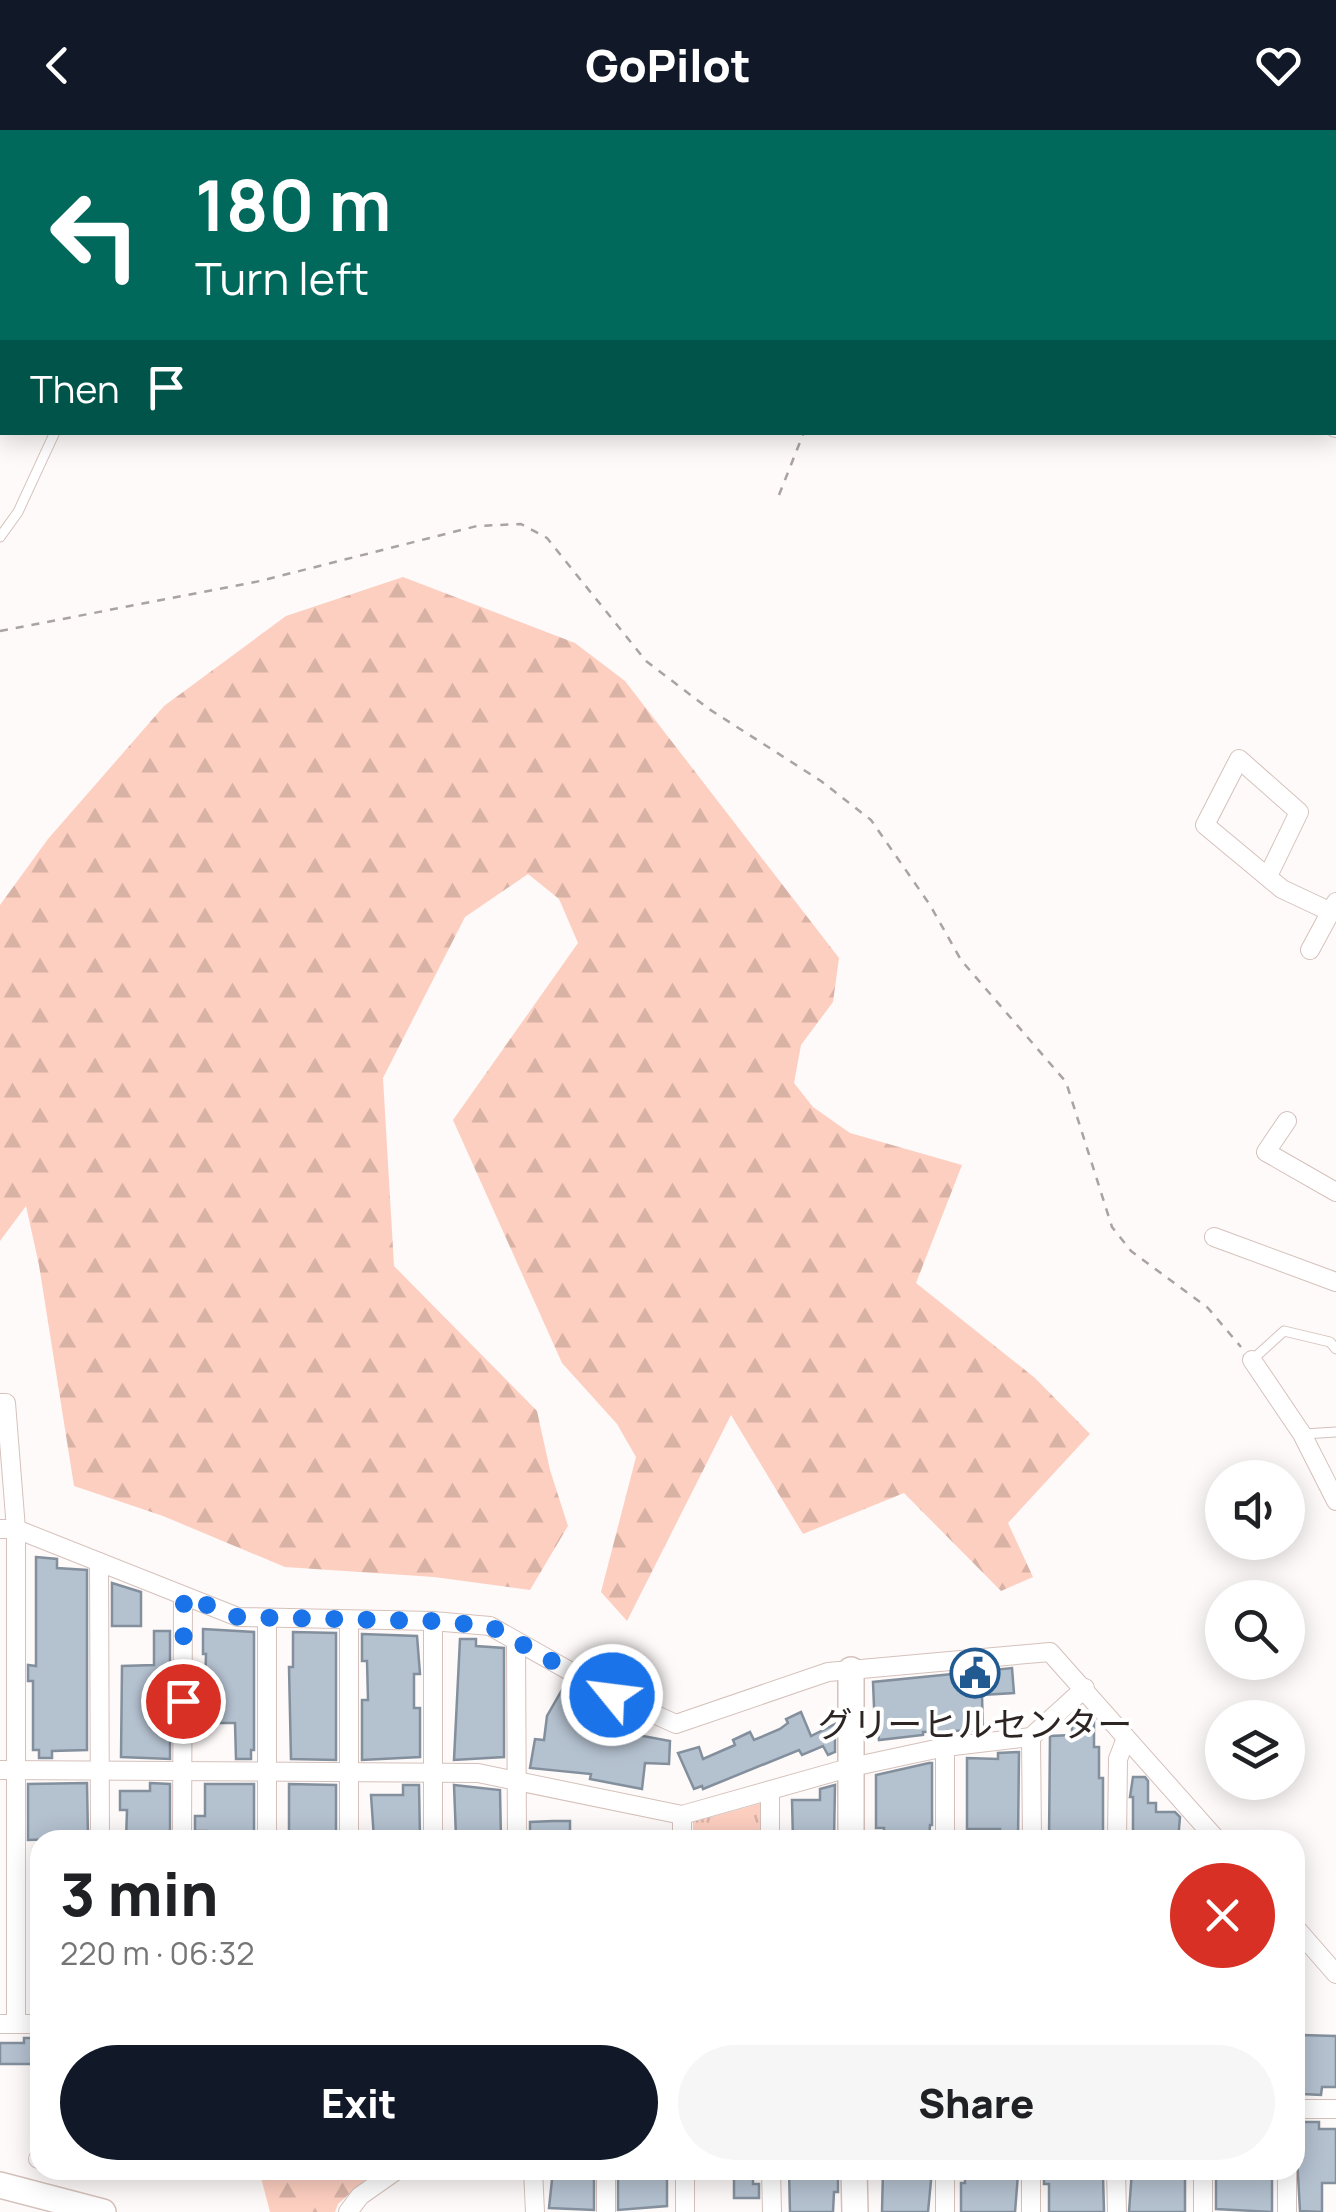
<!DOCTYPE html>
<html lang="en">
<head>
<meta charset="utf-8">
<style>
  :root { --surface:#fff; --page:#f6f6f6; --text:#202124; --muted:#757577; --accent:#111827 }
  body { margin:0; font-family:Manrope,"Noto Sans JP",sans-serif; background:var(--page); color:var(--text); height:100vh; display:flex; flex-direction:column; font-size:38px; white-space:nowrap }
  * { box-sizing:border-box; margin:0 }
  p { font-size:32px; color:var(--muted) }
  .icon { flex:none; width:55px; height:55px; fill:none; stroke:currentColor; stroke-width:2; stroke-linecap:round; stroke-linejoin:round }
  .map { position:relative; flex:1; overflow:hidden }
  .panel { position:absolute; left:30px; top:1700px; width:1275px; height:350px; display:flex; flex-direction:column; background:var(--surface); border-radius:30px; box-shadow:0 5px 25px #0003 }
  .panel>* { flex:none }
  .top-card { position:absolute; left:0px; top:0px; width:1338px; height:305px; box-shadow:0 5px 25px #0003; background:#00695c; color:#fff; overflow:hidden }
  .tools { position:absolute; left:1205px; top:1330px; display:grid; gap:20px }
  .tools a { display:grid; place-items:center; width:100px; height:100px; border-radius:50%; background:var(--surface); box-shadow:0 5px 25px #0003; font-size:50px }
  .pin { position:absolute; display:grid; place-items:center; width:85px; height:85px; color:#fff; margin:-42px; border:5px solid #fff; border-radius:50%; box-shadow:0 2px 10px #0007 }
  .me { position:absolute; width:110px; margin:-55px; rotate:299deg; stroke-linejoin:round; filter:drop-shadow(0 0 8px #0008) }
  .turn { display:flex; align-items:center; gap:35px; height:210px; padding:0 30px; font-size:45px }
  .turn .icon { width:130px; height:130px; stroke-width:2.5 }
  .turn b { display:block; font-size:70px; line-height:85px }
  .then { display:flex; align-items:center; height:95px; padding:0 30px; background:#0003; gap:20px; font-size:38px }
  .round { display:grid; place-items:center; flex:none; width:105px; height:105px; border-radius:52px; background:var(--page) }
  .head { display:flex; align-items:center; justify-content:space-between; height:170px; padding:0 30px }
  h1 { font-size:60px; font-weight:800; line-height:75px }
  .cta { display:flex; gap:20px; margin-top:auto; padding:20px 30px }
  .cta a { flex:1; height:115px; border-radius:60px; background:var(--accent); color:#fff; font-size:40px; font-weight:800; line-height:115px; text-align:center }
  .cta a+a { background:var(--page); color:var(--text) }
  header { display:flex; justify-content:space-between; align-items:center; height:130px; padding:0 30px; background:var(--accent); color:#fff; font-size:45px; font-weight:800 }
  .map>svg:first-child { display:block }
  .grass { fill:url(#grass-tufts) }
  .forest { fill:url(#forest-firs) }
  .building { fill:#b4c1cf; stroke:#838f9c; stroke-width:2.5 }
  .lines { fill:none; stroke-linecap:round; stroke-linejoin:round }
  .lane-casing { stroke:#d5c1bb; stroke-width:11 }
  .street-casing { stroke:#d5c1bb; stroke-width:20 }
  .secondary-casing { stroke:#d5c1bb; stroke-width:28 }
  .path { stroke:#a9a3a2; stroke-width:2.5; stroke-dasharray:8 8; stroke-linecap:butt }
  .lane { stroke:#fff; stroke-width:9 }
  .street { stroke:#fff; stroke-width:18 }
  .secondary { stroke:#fff; stroke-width:25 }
  .route { stroke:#1a73e8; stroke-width:18; stroke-dasharray:0 32.4 }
  .labels { text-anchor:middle; stroke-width:8; stroke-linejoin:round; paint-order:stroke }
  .poi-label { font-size:35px; fill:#2d2523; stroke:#fff }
</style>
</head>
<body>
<header><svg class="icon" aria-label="back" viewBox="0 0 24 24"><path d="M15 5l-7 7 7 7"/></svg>GoPilot<svg class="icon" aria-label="heart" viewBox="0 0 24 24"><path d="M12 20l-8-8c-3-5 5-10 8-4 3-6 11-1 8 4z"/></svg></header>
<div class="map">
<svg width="1336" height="2082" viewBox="0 0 1336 2082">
  <defs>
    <pattern id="grass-tufts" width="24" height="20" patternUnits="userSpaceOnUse" patternTransform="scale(2.5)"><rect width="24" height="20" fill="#fdcfc1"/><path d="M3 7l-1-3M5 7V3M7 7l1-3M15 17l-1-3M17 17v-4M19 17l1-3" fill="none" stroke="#d9b2a6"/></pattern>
    <pattern id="forest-firs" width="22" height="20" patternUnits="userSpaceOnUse" patternTransform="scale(2.5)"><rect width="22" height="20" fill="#fdcfc1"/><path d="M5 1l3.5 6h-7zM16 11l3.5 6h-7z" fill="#d9b2a6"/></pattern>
  </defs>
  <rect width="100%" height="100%" fill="#fefaf9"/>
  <!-- grass -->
  <path class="grass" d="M762 1673 763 1710H693V1692Z"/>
  <!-- forest -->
  <g class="forest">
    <path d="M403 447 575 513 625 551 839 828 833 872 801 915 794 953 813 977 850 1003 962 1035 916 1153 1035 1248 1090 1304 1008 1393 1033 1447 1001 1461 904 1363 803 1404 731 1285 627 1491 601 1462 636 1327 617 1294 562 1233 453 990 578 813 559 769 528 744 465 787 383 948 394 1136 537 1281 550 1340 568 1396 530 1460 434 1447 285 1437 163 1386 74 1356 39 1135 26 1076 0 1111V775L48 709 164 576 286 486Z"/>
    <path d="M259 2040H376L338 2074 335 2082H270Z"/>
  </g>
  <!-- building -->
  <g class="building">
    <path d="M36 1427 57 1429V1438L87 1440V1620L52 1621V1628H39V1620H33V1551H28V1535L36 1536Z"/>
    <path d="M112 1453 141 1462V1496H112Z"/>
    <path d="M203 1499 254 1502V1620H251V1629H236L235 1593H204L206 1524H203Z"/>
    <path d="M154 1501H170V1629L121 1627 122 1536 154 1535Z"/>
    <path d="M293 1502 336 1503V1630L291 1629 289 1537H293Z"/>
    <path d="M362 1504 417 1506 420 1544H414V1578H420V1627L362 1630V1570H368L367 1531H362Z"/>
    <path d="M460 1509H476V1516L504 1518V1627L454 1630Z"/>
    <path d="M1012 1538 1014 1563 982 1565 983 1600 923 1602V1605L879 1610 878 1600 875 1601 873 1552Z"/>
    <path d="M566 1553 586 1565 576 1583 592 1588V1592L617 1594 616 1601 670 1611 669 1634 645 1633 642 1659 590 1649 591 1644 530 1638 535 1609 544 1610 547 1586Z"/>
    <path d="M801 1582 811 1606 835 1594V1622L828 1625 823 1616 802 1625 799 1620 703 1659 702 1656 694 1659 678 1623 699 1617 703 1629 735 1615 733 1610 750 1602 754 1610 780 1599 788 1593 786 1589Z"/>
    <path d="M1090 1586 1094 1591V1617H1099V1648H1103V1710H1049L1050 1606 1072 1605V1587Z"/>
    <path d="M1019 1622 1018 1710H1000V1699H967V1628L998 1629V1623Z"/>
    <path d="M929 1633H932V1695H930L929 1710H884V1698H876V1645Z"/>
    <path d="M1133 1647H1145L1148 1651V1673H1156V1682H1175L1180 1687 1178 1710H1133V1667H1130Z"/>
    <path d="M87 1653 88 1708 28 1710V1654Z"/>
    <path d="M150 1653 170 1654V1710H126L127 1680H120V1661H150Z"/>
    <path d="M205 1654H254V1708L207 1710V1701H195V1686H205Z"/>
    <path d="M289 1654 336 1655V1710H289Z"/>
    <path d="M403 1655H419L420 1709H374L371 1665H403Z"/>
    <path d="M454 1655 500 1660 501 1710 456 1707Z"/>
    <path d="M835 1655 834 1710H793L792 1670H820V1659Z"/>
    <path d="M553 1691H570V1710L530 1708V1692Z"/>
    <path d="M1301 1905 1336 1906V1957H1322L1321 1965 1303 1964Z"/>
    <path d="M24 1908H40V1934H0V1913H24Z"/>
    <path d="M1295 1992H1319V1999H1336V2053H1322V2082L1300 2081Z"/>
    <path d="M553 2040H594V2080L549 2078Z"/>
    <path d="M618 2040H667V2076L618 2080Z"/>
    <path d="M734 2040H753V2054H759V2068H734Z"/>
    <path d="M789 2040H838V2062H834L833 2082H790Z"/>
    <path d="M883 2040H932L928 2082H882Z"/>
    <path d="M1044 2040H1088V2046H1103L1104 2082H1049V2054H1044Z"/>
    <path d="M1132 2040H1150V2044H1185V2082H1129Z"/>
    <path d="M1216 2040H1272V2082L1216 2079Z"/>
    <path d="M965 2044H1018L1015 2082H961V2053H965Z"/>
  </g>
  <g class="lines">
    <!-- lane casing -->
    <g class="lane-casing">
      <g id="lane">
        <path d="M1138 0 1144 2"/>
        <path d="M991 2 992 0"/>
        <path d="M1335 78 1336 79"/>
        <path d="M1335 216H1336"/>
        <path d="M0 407 18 382 55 302"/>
        <path d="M1252 1230 1284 1201 1330 1212 1336 1219"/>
        <path d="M1304 1304 1336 1302"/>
      </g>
    </g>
    <!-- street casing -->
    <g class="street-casing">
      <g id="street">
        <path d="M611 0 617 2"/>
        <path d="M952 0 959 2"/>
        <path d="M17 2 18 0"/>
        <path d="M324 2 326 0"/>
        <path d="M926 2 927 0"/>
        <path d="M0 54 2 46"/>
        <path d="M0 89 2 90"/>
        <path d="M1335 112H1336"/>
        <path d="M0 174 2 175"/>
        <path d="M1335 178 1336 176"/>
        <path d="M1335 298H1336"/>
        <path d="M1268 746 1299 682 1239 629 1205 695 1282 759 1331 782"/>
        <path d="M1310 820 1336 772"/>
        <path d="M1287 991 1266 1022 1336 1062"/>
        <path d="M1214 1107 1336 1152"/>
        <path d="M1252 1230 1302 1304 1336 1371"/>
        <path d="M0 1273H6L16 1399V1894"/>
        <path d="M0 1399H16L238 1487 433 1491 490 1496 612 1565 676 1594 828 1542 1050 1522 1217 1710"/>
        <path d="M99 1432 100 1710"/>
        <path d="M267 1489V1710"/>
        <path d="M349 1491V1710"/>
        <path d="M433 1491V1710"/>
        <path d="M516 1512 517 1710"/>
        <path d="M1031 1607 1032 1710"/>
        <path d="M0 1640 478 1643 682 1685 852 1637 945 1617 1031 1607 1085 1558"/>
        <path d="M770 1661V1710"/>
        <path d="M682 1685V1710"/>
        <path d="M182 1710 183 1466"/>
        <path d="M945 1710V1617"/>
        <path d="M1117 1710 1118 1629 1126 1608"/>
        <path d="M1295 1797 1336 1844"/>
        <path d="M0 1894H40"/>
        <path d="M1295 1979H1336"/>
        <path d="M38 2029 40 2027"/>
        <path d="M533 2040 535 2082"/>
        <path d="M606 2040V2082"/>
        <path d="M685 2040V2082"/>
        <path d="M771 2040 772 2082"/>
        <path d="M1031 2040V2082"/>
        <path d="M1116 2040 1117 2082"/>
        <path d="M1287 2040V2082"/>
        <path d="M348 2082 360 2066 397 2040"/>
        <path d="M945 2082V2040"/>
        <path d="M1203 2082V2040"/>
      </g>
    </g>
    <!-- secondary casing -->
    <g class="secondary-casing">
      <g id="secondary">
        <path d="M202 2 203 0"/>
        <path d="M0 232 2 233"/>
        <path d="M851 1540V1710"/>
        <path d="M854 2040 855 2082"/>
        <path d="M0 2055 103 2082"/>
      </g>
    </g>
    <!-- path -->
    <g class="path">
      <path d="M779 365 804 302"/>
      <path d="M0 501 260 451 477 396 521 394 547 408 646 531 709 579 821 651 871 690 930 775 961 830 1066 952 1112 1097 1131 1121 1208 1178 1241 1217"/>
    </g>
    <!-- lane -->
    <use href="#lane" class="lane"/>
    <!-- street -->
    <use href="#street" class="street"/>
    <!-- secondary -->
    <use href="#secondary" class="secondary"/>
  </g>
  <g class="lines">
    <!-- route -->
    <path class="route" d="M183 1571 184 1466 238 1487 432 1491 490 1496 612 1565"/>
  </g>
  <!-- icons -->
  <defs>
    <g id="civic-ring" transform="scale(2.5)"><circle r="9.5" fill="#fff" stroke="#215a91" stroke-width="1.5"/><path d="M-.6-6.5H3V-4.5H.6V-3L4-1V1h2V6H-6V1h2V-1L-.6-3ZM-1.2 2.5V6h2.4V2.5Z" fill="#215a91"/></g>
  </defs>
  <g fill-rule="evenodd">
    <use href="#civic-ring" x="975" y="1543"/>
  </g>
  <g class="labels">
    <!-- poi labels -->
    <g class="poi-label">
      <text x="975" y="1607">グリーヒルセンター</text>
    </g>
  </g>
</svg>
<div class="tools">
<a><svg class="icon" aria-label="sound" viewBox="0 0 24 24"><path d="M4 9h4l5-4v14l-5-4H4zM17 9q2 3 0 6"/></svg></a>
<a><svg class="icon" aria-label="search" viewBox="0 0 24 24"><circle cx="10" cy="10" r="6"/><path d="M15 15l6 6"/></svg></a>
<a><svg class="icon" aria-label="layers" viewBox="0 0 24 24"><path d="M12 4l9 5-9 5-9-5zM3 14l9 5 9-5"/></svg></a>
</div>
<div class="pin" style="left:183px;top:1571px;background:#d93025"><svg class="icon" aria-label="arrive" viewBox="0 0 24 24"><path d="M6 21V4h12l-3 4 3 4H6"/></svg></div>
<svg class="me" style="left:612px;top:1565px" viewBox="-20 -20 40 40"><circle r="17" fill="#1a73e8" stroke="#fff" stroke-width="3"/><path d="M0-11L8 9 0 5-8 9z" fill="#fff"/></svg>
<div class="top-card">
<div class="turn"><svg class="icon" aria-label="left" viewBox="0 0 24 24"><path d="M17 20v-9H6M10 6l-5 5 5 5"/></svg><div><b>180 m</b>Turn left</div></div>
<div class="then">Then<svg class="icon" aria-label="arrive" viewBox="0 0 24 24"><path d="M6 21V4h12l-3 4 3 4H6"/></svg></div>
</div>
<section class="panel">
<div class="head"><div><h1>3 min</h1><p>220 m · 06:32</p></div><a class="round" style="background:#d93025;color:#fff"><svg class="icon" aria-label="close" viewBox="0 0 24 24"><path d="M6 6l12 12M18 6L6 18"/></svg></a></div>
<div class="cta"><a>Exit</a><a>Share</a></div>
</section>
</div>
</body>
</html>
